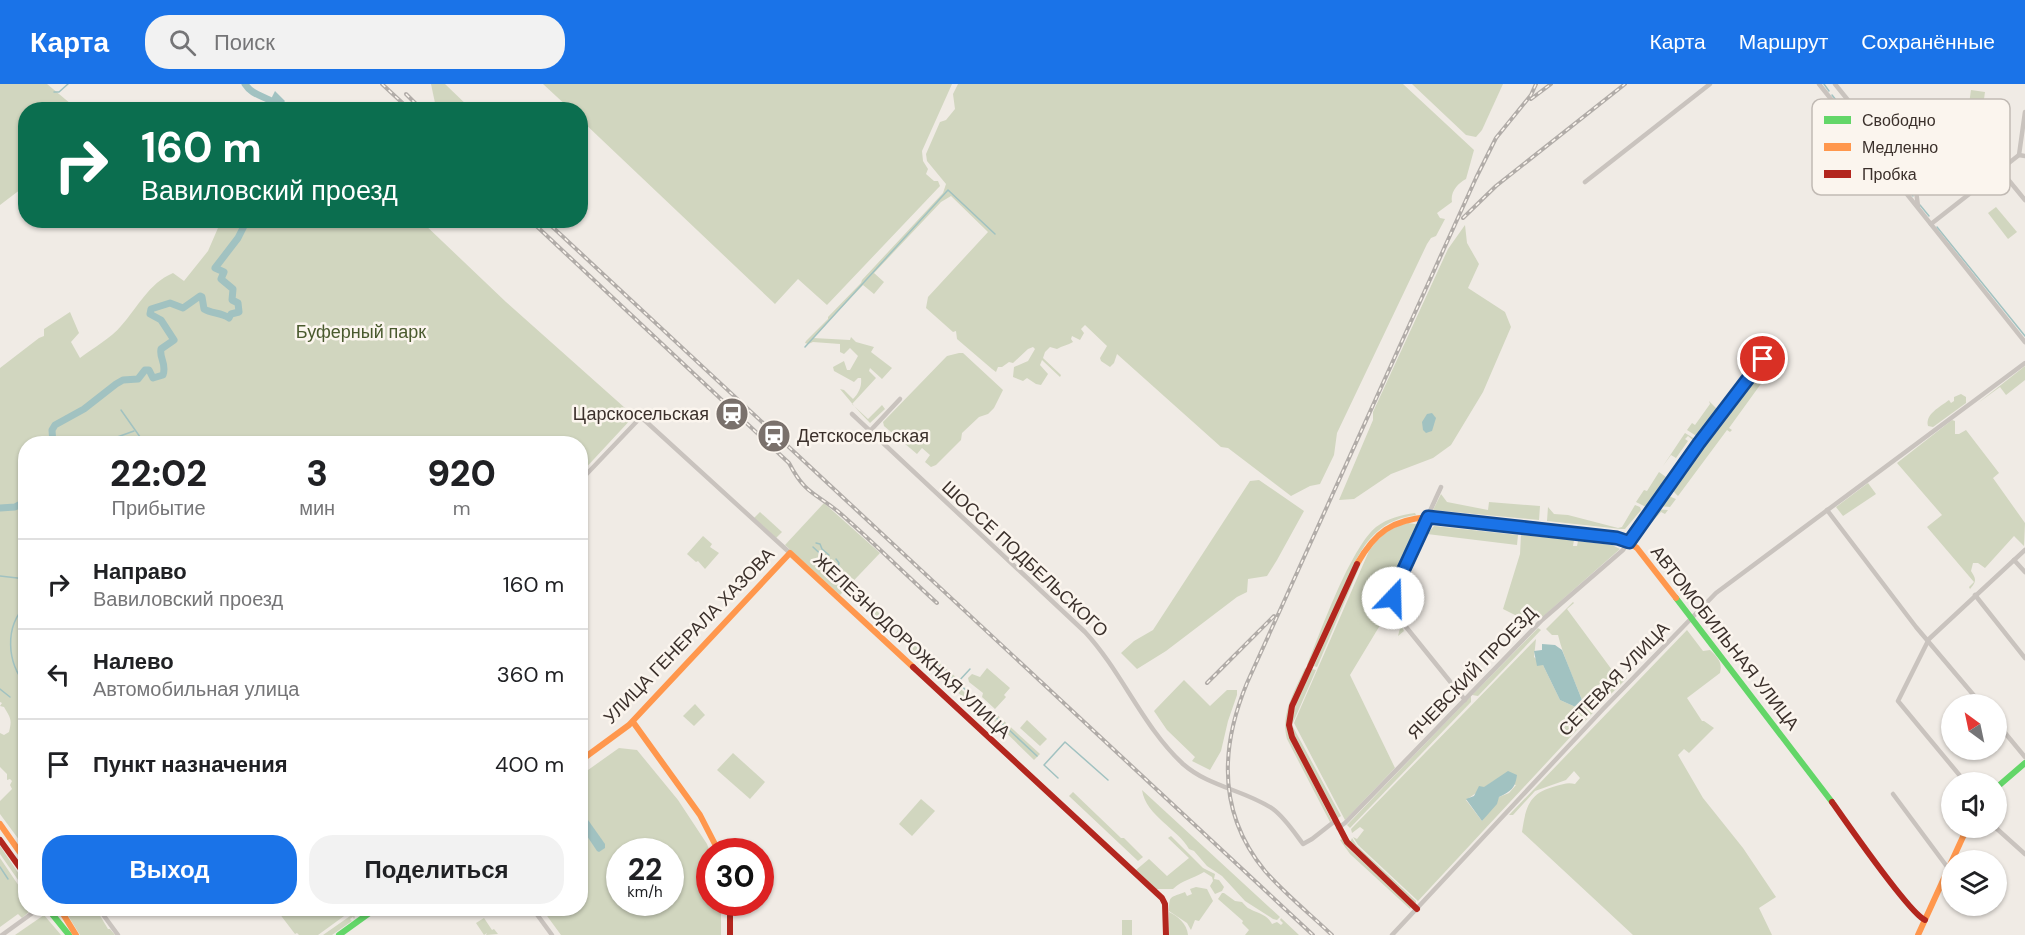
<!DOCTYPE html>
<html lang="ru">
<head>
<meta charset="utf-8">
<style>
  :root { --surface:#fff; --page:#f2f2f2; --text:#202124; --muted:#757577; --line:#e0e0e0; --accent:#1a73e8 }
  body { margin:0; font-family:"DM Sans",sans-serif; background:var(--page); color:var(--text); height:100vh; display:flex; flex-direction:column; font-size:22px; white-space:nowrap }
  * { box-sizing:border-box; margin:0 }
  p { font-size:20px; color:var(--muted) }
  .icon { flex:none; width:33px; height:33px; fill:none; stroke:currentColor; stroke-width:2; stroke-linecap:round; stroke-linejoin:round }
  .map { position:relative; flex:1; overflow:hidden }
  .sheet { position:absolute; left:18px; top:352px; width:570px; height:480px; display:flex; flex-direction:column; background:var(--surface); border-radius:24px; box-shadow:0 2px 4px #0004 }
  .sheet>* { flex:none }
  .top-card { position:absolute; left:18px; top:18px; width:570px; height:126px; border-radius:24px; box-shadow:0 2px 4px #0004; background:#0b6e4f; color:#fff; overflow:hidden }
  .needle { width:39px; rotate:327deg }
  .fabs { position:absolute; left:1941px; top:610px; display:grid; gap:12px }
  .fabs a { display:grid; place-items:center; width:66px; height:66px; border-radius:50%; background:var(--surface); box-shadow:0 2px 4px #0004; font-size:30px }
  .speed { position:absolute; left:606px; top:754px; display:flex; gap:12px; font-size:30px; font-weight:700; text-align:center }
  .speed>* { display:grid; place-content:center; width:78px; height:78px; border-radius:50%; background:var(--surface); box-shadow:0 2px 4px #0004; line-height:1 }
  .speed small { font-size:15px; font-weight:400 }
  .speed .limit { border:9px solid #d22; background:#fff; color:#111 }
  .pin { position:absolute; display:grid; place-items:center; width:51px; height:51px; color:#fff; margin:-26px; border:3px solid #fff; border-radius:50%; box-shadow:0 2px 6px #0007 }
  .me { position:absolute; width:66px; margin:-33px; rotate:21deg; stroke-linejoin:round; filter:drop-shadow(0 0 4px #0008) }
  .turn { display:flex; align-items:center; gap:21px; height:126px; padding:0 24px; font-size:27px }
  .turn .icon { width:78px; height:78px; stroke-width:2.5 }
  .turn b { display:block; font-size:42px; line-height:51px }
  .eta { display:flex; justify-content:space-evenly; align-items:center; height:102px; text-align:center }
  .eta b { font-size:36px; font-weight:800; line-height:42px }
  .action { display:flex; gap:12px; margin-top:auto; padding:12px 24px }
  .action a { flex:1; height:69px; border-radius:24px; background:var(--accent); color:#fff; font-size:24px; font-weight:800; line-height:69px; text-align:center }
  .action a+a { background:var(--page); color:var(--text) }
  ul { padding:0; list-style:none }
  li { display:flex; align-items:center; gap:18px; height:90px; padding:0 24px; border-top:2px solid var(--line) }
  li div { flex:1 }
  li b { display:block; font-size:22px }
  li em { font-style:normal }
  header { display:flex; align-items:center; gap:36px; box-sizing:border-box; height:84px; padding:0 30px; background:var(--accent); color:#fff }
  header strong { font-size:28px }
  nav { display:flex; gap:33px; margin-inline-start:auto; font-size:21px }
  .search { width:420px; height:54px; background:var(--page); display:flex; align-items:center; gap:15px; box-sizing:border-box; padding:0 21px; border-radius:24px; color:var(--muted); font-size:22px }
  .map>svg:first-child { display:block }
  .green { fill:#d1d6bf; fill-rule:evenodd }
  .water { fill:#a1c2c1 }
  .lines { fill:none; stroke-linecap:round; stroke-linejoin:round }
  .stream { stroke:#a1c2c1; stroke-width:1.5 }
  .river { stroke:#a1c2c1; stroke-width:7 }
  .street { stroke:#c9c3be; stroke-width:4.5 }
  .fast { stroke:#63d668; stroke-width:6 }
  .slow { stroke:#ff974d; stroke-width:6 }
  .jam { stroke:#b3261e; stroke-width:6 }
  .rail-casing { stroke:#b1aca8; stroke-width:4 }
  .rail { stroke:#fbf5ee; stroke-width:1.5; stroke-dasharray:4.5; stroke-linecap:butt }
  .route-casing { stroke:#114b97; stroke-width:15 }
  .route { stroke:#1a73e8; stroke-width:10 }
  .labels { text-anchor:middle; stroke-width:5; stroke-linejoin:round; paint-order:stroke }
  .park-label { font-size:18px; fill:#4a5a2e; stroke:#fbf5ee }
  .poi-label { font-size:18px; fill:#3b302b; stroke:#fbf5ee; text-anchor:end }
  .street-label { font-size:18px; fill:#3b302b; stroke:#fbf5ee }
  .key { fill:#fbf5ee; stroke:#c1bab4; stroke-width:1.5 }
  .key-label { font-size:16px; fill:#3b302b }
</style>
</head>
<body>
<header>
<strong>Карта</strong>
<div class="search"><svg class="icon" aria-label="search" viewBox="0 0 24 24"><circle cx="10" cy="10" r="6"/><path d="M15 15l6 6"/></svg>Поиск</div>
<nav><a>Карта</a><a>Маршрут</a><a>Сохранённые</a></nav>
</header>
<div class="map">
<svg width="2025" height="851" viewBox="0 0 2025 851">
  <rect width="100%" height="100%" fill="#f0ebe5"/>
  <!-- green -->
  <g class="green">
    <path d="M0 0H47L77 25 26 26 25 102 0 121Z"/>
    <path d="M431 0H445L471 25H444L435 19Z"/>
    <path d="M543 0H952L922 67 923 77 928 85 926 90 934 97H938L940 102 827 221 798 195 775 220 581 36 580 26 570 25Z"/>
    <path d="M958 0H1403L1474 66 1466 95C1458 99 1450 108 1452 118L1437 129 1440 134 1445 135 1436 152 1431 154 1427 160 1337 349 1334 371 1320 400 1310 402 1291 412 1228 364 1221 363 1117 270 1114 279 1110 283 1101 277 1100 274 1107 262 1085 241 1081 245 1084 249 1080 256 1072 252 1071 255 1073 258C1068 261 1062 262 1057 265L1050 263 1045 268 1043 274 1061 291 1060 293 1042 276 1040 281 1048 290 1041 301 1036 300 1027 294 1023 297 1013 293 1014 283 1028 277 1035 265 1033 263 1028 265 1013 279 1009 278 1002 283H998L996 288 992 285 957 255 956 247 953 248 926 224 928 213 988 148 951 112 941 118 874 189 884 198 874 210 863 201 813 254 850 256 851 253 856 258 874 263 871 268 892 284 882 295 870 284 869 287 876 294 852 320 868 335 882 321 885 325 870 339C859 328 850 317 840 305L844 306 853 315C859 309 862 302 861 294H858L854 298 834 287 833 283 844 277 847 286H850L858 272 850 264 844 270 840 268V260L813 258 808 260 805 259 806 257 828 235V233L861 199 862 196 943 109 946 100 927 77 926 70 940 38 946 36 955 25 953 10Z"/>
    <path d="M1412 0H1503L1482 46 1476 53 1466 51Z"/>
    <path d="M1971 6 1985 8 1982 29 1968 27Z"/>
    <path d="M1996 123 2017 148 2008 155 1988 129Z"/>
    <path d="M221 137H421L506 218 634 332 581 389 580 360H26L25 764 0 730V717L12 705 10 701 12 697 10 695 7 696V690L0 683V649L4 651 9 648C12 635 11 635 4 623L0 622 2 619 0 618V284L39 254 44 252V245L70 228 79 249 71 258 80 274C93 264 111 254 121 242 139 222 148 200 173 189L184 197 208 167Z"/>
    <path d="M1465 141 1467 159 1479 180 1468 204 1505 228 1511 243 1483 308 1451 361 1433 374 1391 390 1354 415 1339 416 1373 336V328L1448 165Z"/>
    <path d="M959 269H963L1003 306 994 324 988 330 979 333 962 349 961 356 936 381 931 383 925 378 930 371 922 364 917 370 884 342 883 338 947 272Z"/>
    <path d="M2025 282V296L2006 311 2000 303 1978 319Z"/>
    <path d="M1759 284H1762L1768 290 1729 344 1732 346 1730 348 1727 346 1678 412 1672 406V402Z"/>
    <path d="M1961 310 1966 313V319L1933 343 1928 342C1925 330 1940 323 1949 316L1951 319 1954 317V313Z"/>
    <path d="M1709 317 1719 327 1702 352 1698 353 1687 346 1692 339 1695 341 1710 320Z"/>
    <path d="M1952 336 1955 337V350H1959L1966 346 1999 389 1993 394 2025 439 2024 462 2014 452 1985 484 1978 479H1973L1971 487C1976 495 1977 497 1970 505L1969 503 1974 498 1927 443 1942 431 1897 379Z"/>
    <path d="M1685 349 1695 355V360L1674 387 1694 357 1688 352 1685 355 1688 357 1676 374 1671 371 1663 382Z"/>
    <path d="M1659 388 1666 393 1658 405 1662 408 1652 422 1648 424 1636 418 1644 406 1647 407Z"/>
    <path d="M1259 396 1304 427 1277 476 1267 492 1248 495 1247 508 1237 513 1166 567 1137 585 1121 569 1134 557 1153 546 1250 397Z"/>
    <path d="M1868 399 1876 410 1843 432 1836 423Z"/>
    <path d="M1441 410 1447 418 1488 426 1489 418 1540 422 1539 436 1433 426Z"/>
    <path d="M1666 411 1676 415 1670 423 1658 422Z"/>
    <path d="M824 419 880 469 840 511 785 461Z"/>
    <path d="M1635 421 1640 423 1641 426 1625 445H1621L1547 437 1548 423 1554 430 1568 431 1618 444 1622 443Z"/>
    <path d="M1655 425 1668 426 1665 430 1661 428 1642 449 1640 447Z"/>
    <path d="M760 428 782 448 776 454 754 434Z"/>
    <path d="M1438 428 1539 438 1538 442 1437 432Z"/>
    <path d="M1415 429 1416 431C1387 435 1371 449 1357 474L1308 581H1307C1321 547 1350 465 1376 443 1388 434 1401 431 1415 429Z"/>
    <path d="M1437 436 1518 446V449L1441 441Z"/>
    <path d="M1408 439 1422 441 1392 508C1390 528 1398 532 1404 547L1398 552 1400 544 1388 528 1350 591 1395 684 1345 736 1294 639 1369 467C1379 453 1390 443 1408 439Z"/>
    <path d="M1543 439 1617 447 1616 451 1545 443Z"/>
    <path d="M1434 442 1518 451 1517 461 1427 450Z"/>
    <path d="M1522 445 1573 450 1574 455 1521 449Z"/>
    <path d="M1521 451 1574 456 1573 462H1577L1578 457 1612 461 1620 465 1539 536 1534 531 1527 537 1503 525 1520 470Z"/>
    <path d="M703 452 712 460 710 463 719 469 705 485 698 477 696 478 687 470Z"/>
    <path d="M1420 456H1422L1396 515 1398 505Z"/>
    <path d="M1367 465 1317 583 1314 582 1359 479Z"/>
    <path d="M856 509 894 542 891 545 853 512Z"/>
    <path d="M1573 518 1574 519 1567 525 1615 590 1620 587 1627 594 1606 615 1609 607 1604 597 1593 605 1602 619 1418 817 1358 761 1353 753 1357 755 1364 746 1360 743 1352 749 1351 745 1536 555 1534 573 1543 581 1560 616 1580 625 1584 621C1575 597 1564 575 1558 551H1552L1546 545ZM1495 696 1516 701 1509 709 1499 713 1482 737 1466 716Z"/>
    <path d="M1538 544 1541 546 1478 612 1472 611Z"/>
    <path d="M898 546 917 563H921L958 595 952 601 895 550Z"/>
    <path d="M1687 546 1703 567 1710 566C1717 573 1723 578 1720 589L1687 614 1702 637H1704L1714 644 1689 669 1684 665 1678 671 1703 714 1743 764 1776 813 1759 824 1772 851H1633L1522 748C1526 722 1529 709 1556 702 1563 700 1568 698 1575 700L1580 694 1574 687 1566 696 1535 707 1513 731H1509Z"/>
    <path d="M987 584 1010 604 1004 611 1006 613 995 625 982 613 983 609 969 598 968 594 972 590 980 593Z"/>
    <path d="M1305 584 1307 585C1295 610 1283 626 1290 654L1332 737 1330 738 1287 655C1280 629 1295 607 1305 584Z"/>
    <path d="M1312 585 1316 586 1292 641 1341 732 1336 735 1294 653C1288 628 1301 608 1312 585Z"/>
    <path d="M1184 596 1210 622 1227 606H1237V611L1228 637 1221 667 1210 686 1192 677 1195 673 1167 646 1154 627Z"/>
    <path d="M956 601 984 625 982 627 953 605Z"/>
    <path d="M1471 612V618L1350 744 1347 741Z"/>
    <path d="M695 620 705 631 694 642 683 632Z"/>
    <path d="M993 627 1040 670 1034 676 989 632Z"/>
    <path d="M1027 636 1047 655 1040 662 1020 644Z"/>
    <path d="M619 664 637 666 678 716 707 760 710 768V819H721V851H561L542 825H580L581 691ZM620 768H670V819H620Z"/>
    <path d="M733 669 765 698 750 715 717 686Z"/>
    <path d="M1142 706 1280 833 1277 836 1273 835 1245 817 1222 792 1207 782 1194 767 1189 765C1178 745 1146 732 1142 706Z"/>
    <path d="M1073 708 1121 754H1124L1143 773 1138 777 1069 712Z"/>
    <path d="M921 715 935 727 912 752 899 740Z"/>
    <path d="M1171 752 1203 784 1215 790 1214 795 1219 796 1224 803 1222 807 1215 810 1210 802 1213 797 1212 793 1204 788C1193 795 1182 796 1173 805H1156L1136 786 1149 775 1167 792 1189 774 1168 754Z"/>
    <path d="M1352 754 1357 762 1416 817V820L1350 759Z"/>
    <path d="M1342 755 1348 764 1411 822 1410 825 1350 770 1340 756Z"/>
    <path d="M0 762 25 799V806L0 770Z"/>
    <path d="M0 774 25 811 26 825H32L22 834 18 830 0 843Z"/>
    <path d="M1196 803 1207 805 1213 817 1199 837 1195 836 1191 846 1187 839 1169 827C1169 810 1171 814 1185 808L1187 812 1192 810 1190 805Z"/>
    <path d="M1222 809H1224L1235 817 1242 818C1245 821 1247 824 1250 825 1259 830 1267 830 1272 840L1277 838 1281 841 1283 839 1280 836 1281 834 1299 851H1245L1249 846 1242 839 1243 837 1218 815Z"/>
    <path d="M64 825H96L108 845H110L115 851H80Z"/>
    <path d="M285 825H350L351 827 318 851H299L297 849 295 850 279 829Z"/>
    <path d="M1169 828C1178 832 1187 840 1188 851H1169Z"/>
    <path d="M353 830 355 833 354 835 353 833 350 835 352 837 332 851H323Z"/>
    <path d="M44 831 61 851H15Z"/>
    <path d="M484 834 492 846 494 845 498 850 486 851 487 849 484 851 476 839Z"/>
    <rect x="1122" y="836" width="10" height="15"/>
  </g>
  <!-- water -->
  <g class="water">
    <path d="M275 7 285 17 279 25H269L266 18 271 15Z"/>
    <path d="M1432 329 1436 334 1432 347 1426 349 1423 346 1422 338 1427 330Z"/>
    <path d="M1542 560 1555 561 1562 566 1584 621 1580 625 1560 616 1543 581 1537 582 1534 567 1542 566Z"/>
    <path d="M1508 687 1517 691C1515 705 1511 707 1499 713L1497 720 1482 737 1466 715 1474 712 1479 702 1484 703Z"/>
    <path d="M581 726 605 760V764L599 768 597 767 581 743Z"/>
  </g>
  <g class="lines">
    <!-- stream -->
    <g class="stream">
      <path d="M1824 0 1829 7"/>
      <path d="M54 8H59L68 0"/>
      <path d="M1832 11 1913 112"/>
      <path d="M284 19 290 26"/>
      <path d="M1920 121 1929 132"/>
      <path d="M1937 143 2025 252"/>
      <path d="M805 263 948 106 995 150"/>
      <path d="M121 326 145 360"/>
      <path d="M109 356 134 347"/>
      <path d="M816 459 820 460 822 465 829 471"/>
      <path d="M813 463 829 478 830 483 834 485"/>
      <path d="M836 475 839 479 838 483"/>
      <path d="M0 492 26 495"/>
      <path d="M26 521C4 543 7 579 26 601"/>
      <path d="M898 545 986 624"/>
      <path d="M957 599 970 585"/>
      <path d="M0 605 10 613"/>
      <path d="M991 629 1037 672"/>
      <path d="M1058 694 1044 681 1065 658 1108 696"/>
      <path d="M0 783 8 795"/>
    </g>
    <!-- river -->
    <g class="river">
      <path d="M245 0C251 10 263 12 273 18L269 26"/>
      <path d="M53 360 52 346 55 341 84 325 116 300 123 296 138 295 145 286H149L153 294 163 291C167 279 159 275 161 265L174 256 161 236 150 230 151 225 170 219 183 224 200 212 202 213 204 225C212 230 221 228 229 234L231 230 239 228 238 219 232 216 233 205 221 195 224 188 215 184 238 154 247 136"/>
      <path d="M0 424 15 423 26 417"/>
    </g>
    <!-- street -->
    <g class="street">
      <path d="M1819 0 2025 258"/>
      <path d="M1835 0 1915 99 1918 122"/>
      <path d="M2019 71 2025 28"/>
      <path d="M2002 88 2025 116"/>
      <path d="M1585 98 1710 0"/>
      <path d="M1931 140 2019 71 2025 72"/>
      <path d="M852 330 1085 548C1122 588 1143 643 1183 680 1209 703 1245 706 1273 725 1285 734 1294 748 1303 760L1312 755 1335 737"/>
      <path d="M870 347 900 315"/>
      <path d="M580 397 641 333 790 469"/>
      <path d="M1441 403 1397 499 1393 514 1398 533 1465 616"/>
      <path d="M1827 426 1916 543 1982 621"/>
      <path d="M2014 476 2025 488"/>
      <path d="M1975 511 2025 574"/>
      <path d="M1996 638 2025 673"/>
      <path d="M1966 699 1898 617 1929 555 2025 466"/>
      <path d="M1893 710 1948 784"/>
      <path d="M1338 744 1345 739 1542 536 1623 466 1724 326 1776 258"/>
      <path d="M1996 744 2025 770"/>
      <path d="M99 825 118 851"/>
      <path d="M533 825 552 851"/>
      <path d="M2 851 38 825"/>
      <path d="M1392 851 1604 624 1716 509 2025 279"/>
    </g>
    <!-- fast -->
    <g class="fast">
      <path d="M1676 514 1832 718"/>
      <path d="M1996 704 2025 679"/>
      <path d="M48 825 69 851"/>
      <path d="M339 851 375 825"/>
    </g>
    <!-- slow -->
    <g class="slow">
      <path d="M1357 480C1375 448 1392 436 1428 433L1626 456 1637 464 1676 514"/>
      <path d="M633 638 700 731 719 768"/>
      <path d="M580 677 629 641 790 469 913 583"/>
      <path d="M0 740 26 777"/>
      <path d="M60 825 76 851"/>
      <path d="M1918 851 1967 744"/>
    </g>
    <!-- jam -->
    <g class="jam">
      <path d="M1357 480 1292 622 1289 641 1292 653 1347 758 1417 825"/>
      <path d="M913 583 1162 814 1165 820 1166 851"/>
      <path d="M1832 718C1846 738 1910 830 1925 836"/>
      <path d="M0 756 26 792"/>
      <path d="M730 819V851"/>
    </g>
    <!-- rail casing -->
    <g class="rail-casing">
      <g id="rail">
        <path d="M382 0 410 26"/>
        <path d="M406 10 422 26"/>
        <path d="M1531 15 1551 0"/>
        <path d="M1463 134 1496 102 1625 0"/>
        <path d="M530 136 789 379C806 412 817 409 841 430 874 459 905 490 937 519"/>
        <path d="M545 136 1313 851"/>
        <path d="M1207 599 1274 532"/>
        <path d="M1332 851C1310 830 1285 810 1265 787 1218 730 1220 664 1247 599L1476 94 1496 54 1531 11 1536 0"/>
      </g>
    </g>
    <!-- rail -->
    <use href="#rail" class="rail"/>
  </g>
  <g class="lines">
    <!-- route casing -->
    <g class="route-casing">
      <path id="route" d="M1393 514 1397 500 1428 433 1617 454 1629 458 1699 359 1763 275"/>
    </g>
    <!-- route -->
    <use href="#route" class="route"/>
  </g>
  <!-- icons -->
  <defs>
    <g id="station-disc" transform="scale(1.725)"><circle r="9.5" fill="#7a716c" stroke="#fbf5ee"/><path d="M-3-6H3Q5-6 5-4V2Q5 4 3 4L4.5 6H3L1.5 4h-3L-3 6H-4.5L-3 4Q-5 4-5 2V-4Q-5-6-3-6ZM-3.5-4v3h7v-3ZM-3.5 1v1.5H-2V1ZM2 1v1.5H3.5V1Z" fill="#fff"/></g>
  </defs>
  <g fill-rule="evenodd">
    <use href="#station-disc" x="732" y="330"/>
    <use href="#station-disc" x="774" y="352"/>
  </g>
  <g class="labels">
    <!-- park labels -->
    <g class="park-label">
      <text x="361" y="254">Буферный парк</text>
    </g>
    <!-- poi labels -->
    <g class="poi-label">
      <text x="709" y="336">Царскосельская</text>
      <text x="797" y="358" text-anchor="start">Детскосельская</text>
    </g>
    <!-- street labels -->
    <g class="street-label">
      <text transform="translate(1025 475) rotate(43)" y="6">ШОССЕ ПОДБЕЛЬСКОГО</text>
      <text transform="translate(689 552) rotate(-46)" y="6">УЛИЦА ГЕНЕРАЛА ХАЗОВА</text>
      <text transform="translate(1725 554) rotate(52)" y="6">АВТОМОБИЛЬНАЯ УЛИЦА</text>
      <text transform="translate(912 562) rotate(43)" y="6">ЖЕЛЕЗНОДОРОЖНАЯ УЛИЦА</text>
      <text transform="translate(1472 589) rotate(-46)" y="6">ЯЧЕВСКИЙ ПРОЕЗД</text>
      <text transform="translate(1614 595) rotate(-46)" y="6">СЕТЕВАЯ УЛИЦА</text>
    </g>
  </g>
  <!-- legend -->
  <rect x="1812" y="15" width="198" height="96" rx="9" class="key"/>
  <rect x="1824" y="32" width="27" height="8" fill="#63d668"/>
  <rect x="1824" y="59" width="27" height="8" fill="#ff974d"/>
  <rect x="1824" y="86" width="27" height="8" fill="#b3261e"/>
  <g class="key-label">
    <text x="1862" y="42">Свободно</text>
    <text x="1862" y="69">Медленно</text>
    <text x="1862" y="96">Пробка</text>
  </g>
</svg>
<div class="fabs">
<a><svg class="needle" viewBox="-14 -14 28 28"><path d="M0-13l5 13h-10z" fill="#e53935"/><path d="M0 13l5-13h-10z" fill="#757577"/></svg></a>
<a><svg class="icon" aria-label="sound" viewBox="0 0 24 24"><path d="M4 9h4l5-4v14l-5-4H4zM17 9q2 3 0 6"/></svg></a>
<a><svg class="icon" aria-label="layers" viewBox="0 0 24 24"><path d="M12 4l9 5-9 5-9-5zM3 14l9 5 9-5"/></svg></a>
</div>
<div class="speed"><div>22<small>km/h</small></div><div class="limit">30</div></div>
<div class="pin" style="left:1763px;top:275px;background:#d93025"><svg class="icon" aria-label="arrive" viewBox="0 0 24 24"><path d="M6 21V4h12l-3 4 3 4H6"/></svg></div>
<svg class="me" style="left:1393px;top:514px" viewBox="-20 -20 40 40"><circle r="19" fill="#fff"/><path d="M0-13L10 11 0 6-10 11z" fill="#1a73e8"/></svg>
<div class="top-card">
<div class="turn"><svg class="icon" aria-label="right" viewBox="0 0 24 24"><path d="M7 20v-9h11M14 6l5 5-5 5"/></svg><div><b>160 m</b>Вавиловский проезд</div></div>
</div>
<section class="sheet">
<div class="eta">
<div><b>22:02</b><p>Прибытие</p></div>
<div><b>3</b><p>мин</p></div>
<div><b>920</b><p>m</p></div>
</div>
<ul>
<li><svg class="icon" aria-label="right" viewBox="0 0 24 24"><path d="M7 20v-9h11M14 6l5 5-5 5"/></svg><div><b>Направо</b><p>Вавиловский проезд</p></div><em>160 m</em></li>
<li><svg class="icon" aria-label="left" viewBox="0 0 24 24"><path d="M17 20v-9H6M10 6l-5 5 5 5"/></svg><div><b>Налево</b><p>Автомобильная улица</p></div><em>360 m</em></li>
<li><svg class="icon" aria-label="arrive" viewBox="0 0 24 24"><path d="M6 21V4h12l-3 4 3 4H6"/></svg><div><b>Пункт назначения</b></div><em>400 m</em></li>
</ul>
<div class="action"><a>Выход</a><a>Поделиться</a></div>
</section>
</div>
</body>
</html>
